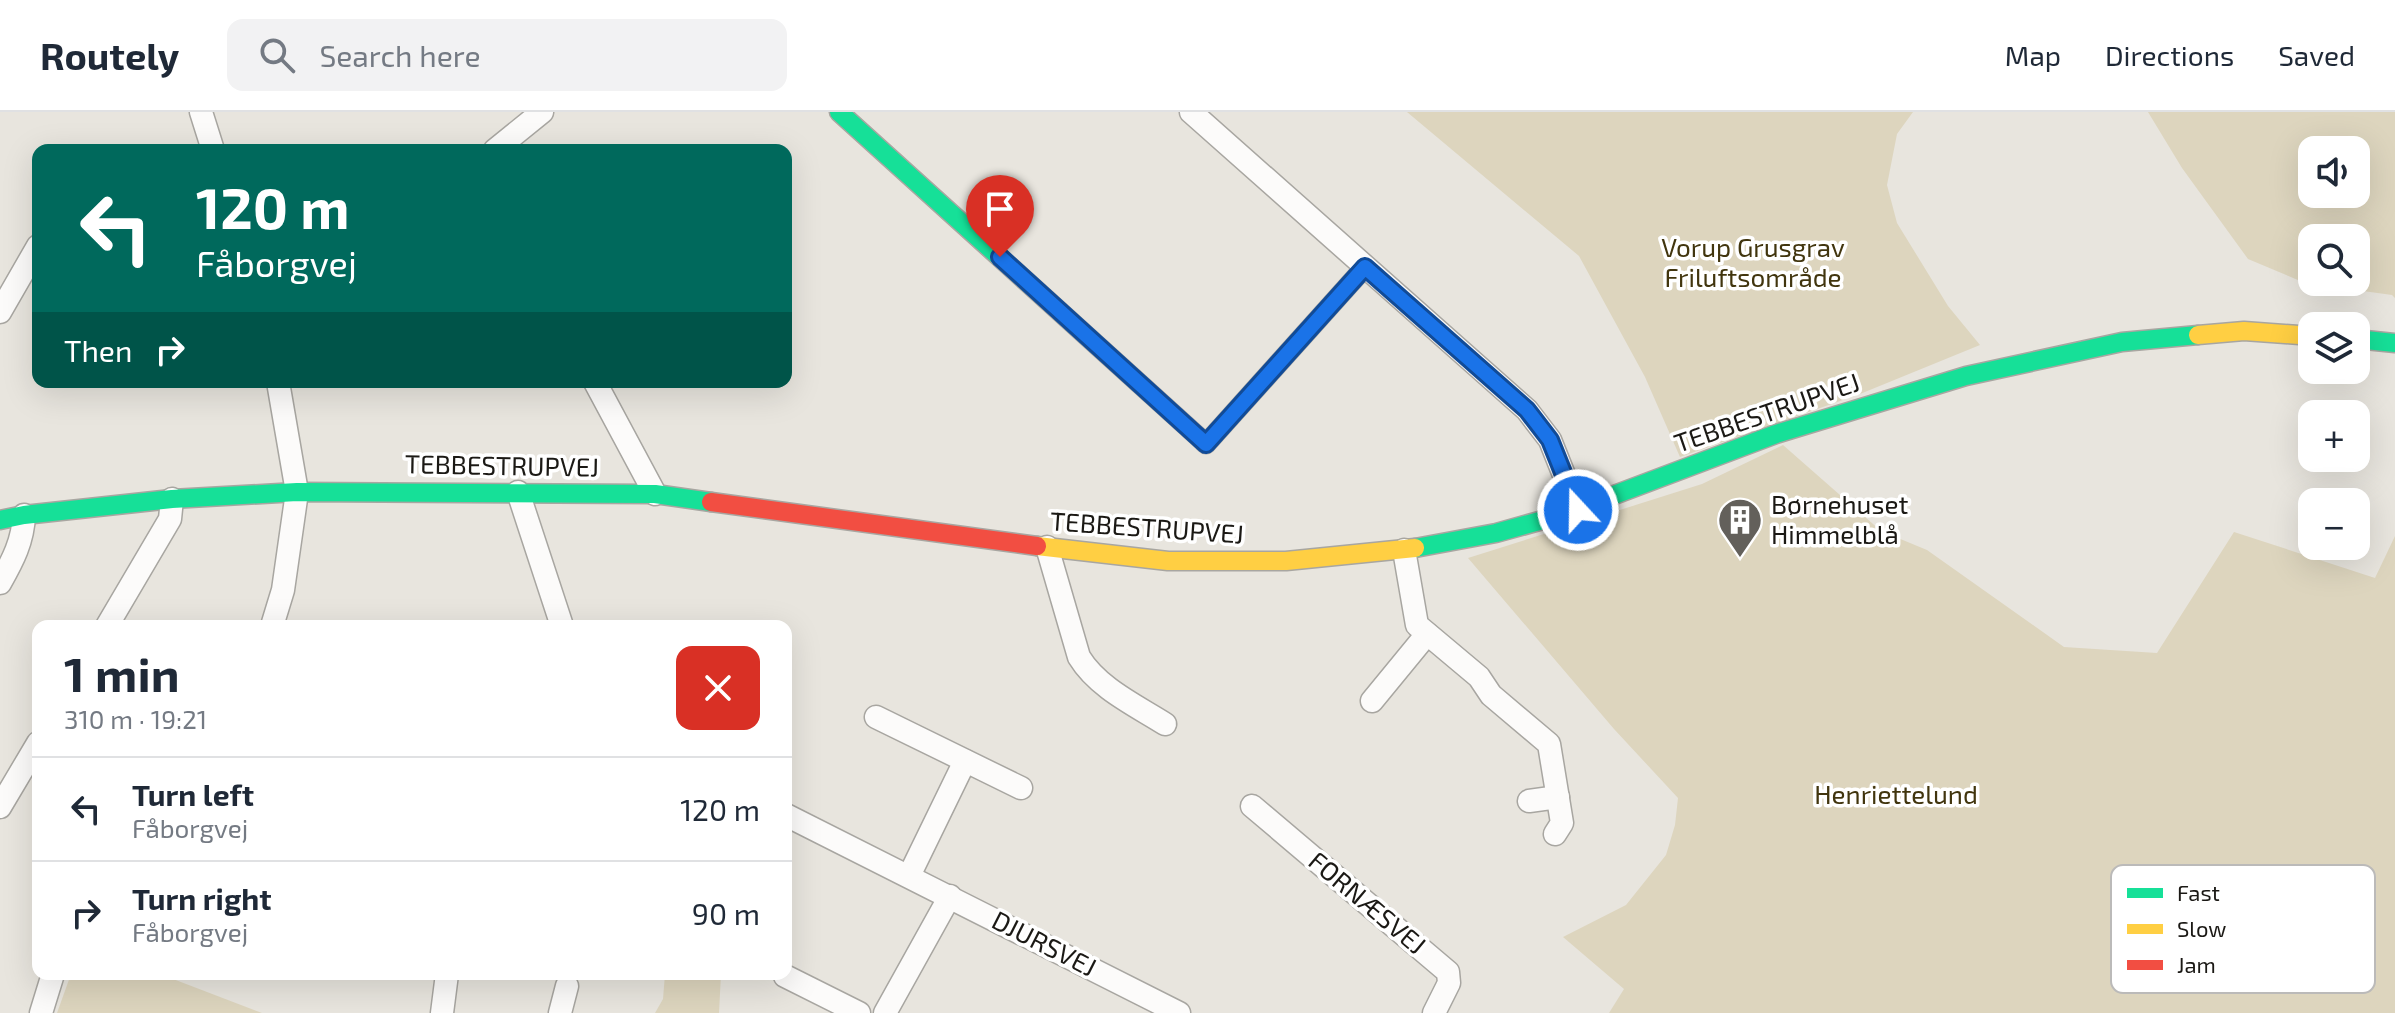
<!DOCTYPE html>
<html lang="en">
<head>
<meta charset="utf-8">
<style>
  :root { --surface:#fff; --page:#f2f2f3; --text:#1f2937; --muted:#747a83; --line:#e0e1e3 }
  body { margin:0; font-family:"Exo 2",sans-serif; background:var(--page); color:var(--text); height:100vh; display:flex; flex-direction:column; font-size:30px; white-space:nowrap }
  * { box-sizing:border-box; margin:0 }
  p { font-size:26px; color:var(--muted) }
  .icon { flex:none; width:44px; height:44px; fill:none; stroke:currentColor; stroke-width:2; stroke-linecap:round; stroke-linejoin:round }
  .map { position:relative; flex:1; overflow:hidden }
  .side { position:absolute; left:32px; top:508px; width:760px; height:360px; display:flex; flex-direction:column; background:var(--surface); border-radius:16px; box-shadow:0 8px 32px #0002 }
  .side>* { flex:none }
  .guide { position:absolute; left:32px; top:32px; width:760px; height:244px; border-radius:16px; box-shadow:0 8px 32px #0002; background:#00695c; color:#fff; overflow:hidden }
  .buttons { position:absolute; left:2298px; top:24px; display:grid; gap:16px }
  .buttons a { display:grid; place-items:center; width:72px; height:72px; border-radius:16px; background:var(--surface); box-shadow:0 8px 32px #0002; font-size:40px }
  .pin { position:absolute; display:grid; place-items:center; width:68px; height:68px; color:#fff; margin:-82px -34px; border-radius:50% 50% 50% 0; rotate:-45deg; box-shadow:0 0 8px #0007 }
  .pin .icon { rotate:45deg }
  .me { position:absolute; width:88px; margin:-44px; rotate:339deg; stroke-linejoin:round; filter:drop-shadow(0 0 6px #0008) }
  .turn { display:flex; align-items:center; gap:28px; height:168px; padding:0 32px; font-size:36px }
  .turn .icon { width:104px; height:104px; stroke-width:2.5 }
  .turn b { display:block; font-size:56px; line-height:68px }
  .then { display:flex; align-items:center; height:76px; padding:0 32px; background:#0003; gap:16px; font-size:30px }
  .round { display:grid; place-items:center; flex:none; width:84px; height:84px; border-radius:16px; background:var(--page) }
  .overview { display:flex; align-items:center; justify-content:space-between; height:136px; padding:0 32px }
  h1 { font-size:48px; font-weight:700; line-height:60px }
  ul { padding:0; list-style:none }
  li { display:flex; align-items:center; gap:24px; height:104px; padding:0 32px; border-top:2px solid var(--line) }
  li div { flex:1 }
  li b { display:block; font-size:30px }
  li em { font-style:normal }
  header { display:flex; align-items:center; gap:48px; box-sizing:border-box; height:112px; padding:0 40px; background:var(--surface); border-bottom:2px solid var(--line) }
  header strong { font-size:38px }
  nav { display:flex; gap:44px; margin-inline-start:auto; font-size:28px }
  .search { width:560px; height:72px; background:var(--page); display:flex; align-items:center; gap:20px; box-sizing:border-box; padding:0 28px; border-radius:16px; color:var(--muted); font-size:30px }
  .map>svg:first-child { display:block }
  .green { fill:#ddd5be; fill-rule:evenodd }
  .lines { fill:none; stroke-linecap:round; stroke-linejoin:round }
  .street-casing { stroke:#a8a6a1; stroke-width:25 }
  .fast-casing { stroke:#a8a6a1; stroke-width:21 }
  .slow-casing { stroke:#a8a6a1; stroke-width:21 }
  .jam-casing { stroke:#a8a6a1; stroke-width:21 }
  .street { stroke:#fcfbfa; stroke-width:22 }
  .fast { stroke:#16e098; stroke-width:18 }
  .slow { stroke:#ffcf43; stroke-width:18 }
  .jam { stroke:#f24e42; stroke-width:18 }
  .route-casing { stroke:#114b97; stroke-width:20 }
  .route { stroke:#1a73e8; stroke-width:14 }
  .labels { text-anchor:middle; stroke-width:7; stroke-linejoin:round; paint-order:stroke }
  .park-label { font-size:26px; fill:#41350e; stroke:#fff }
  .street-label { font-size:26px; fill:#1b1915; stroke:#fff }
  .poi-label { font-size:26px; fill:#1b1915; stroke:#fff; text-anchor:start }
  .key { fill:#fff; stroke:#bbbab9; stroke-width:2 }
  .key-label { font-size:22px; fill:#1b1915 }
</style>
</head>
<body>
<header>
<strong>Routely</strong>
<div class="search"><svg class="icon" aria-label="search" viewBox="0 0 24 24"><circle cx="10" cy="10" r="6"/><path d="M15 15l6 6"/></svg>Search here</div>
<nav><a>Map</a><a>Directions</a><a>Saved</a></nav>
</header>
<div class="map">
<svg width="2395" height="901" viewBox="0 0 2395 901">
  <rect width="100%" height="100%" fill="#e8e5de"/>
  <!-- green -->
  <g class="green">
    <path d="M1407 0H1913L1897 22 1887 73 1897 111 1948 194 1980 233 1860 282 1680 345 1645 265 1579 144Z"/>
    <path d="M2148 0H2395V186L2392 183 2305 171 2248 147 2182 56ZM2356 38V82H2312V38ZM2356 126V170H2312V126Z"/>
    <path d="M1783 333 1881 419 1927 438 2064 535 2157 541 2234 420 2375 466 2395 424V901H1609L1624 877 1563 825 1626 793 1666 743 1675 713 1678 686 1614 617 1468 446 1702 372Z"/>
    <path d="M71 862H160L262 901H57Z"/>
    <path d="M665 862H721L719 901H655L663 887Z"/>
  </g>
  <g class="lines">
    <!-- street casing -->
    <g class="street-casing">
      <g id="street">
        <path d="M201 0 213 38"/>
        <path d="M1191 0 1527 298 1550 328 1578 398"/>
        <path d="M495 38 542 0"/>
        <path d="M0 200 38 134"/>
        <path d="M595 270 655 382"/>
        <path d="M518 380 562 514"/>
        <path d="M1047 435 1079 545C1098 576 1135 593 1165 612"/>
        <path d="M1404 438 1417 513 1479 565 1491 583 1549 632 1562 711 1555 722"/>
        <path d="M0 471C13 448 23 429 24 403"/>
        <path d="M107 514 170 407 172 387"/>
        <path d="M272 514 283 478 297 380 278 270"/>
        <path d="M1372 589 1427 522"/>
        <path d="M876 605 1021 676"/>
        <path d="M1529 689 1558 685"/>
        <path d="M1252 694 1448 860 1449 871 1434 901"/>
        <path d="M0 695 38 631"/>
        <path d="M786 703 1179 901"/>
        <path d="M909 764 965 649"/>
        <path d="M785 864 859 901"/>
        <path d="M41 901 53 862"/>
        <path d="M442 901 447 862"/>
        <path d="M560 901 567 874"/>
        <path d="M885 901 950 784"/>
      </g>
    </g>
    <!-- fast casing -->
    <g class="fast-casing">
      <g id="fast">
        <path d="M839 0 1204 330"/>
        <path d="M2356 227 2395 231"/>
        <path d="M0 408 24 403 172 387 297 380 655 382 711 390"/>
        <path d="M1415 436 1496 421 1561 403 1776 322 1966 264 2122 230 2198 223"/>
      </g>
    </g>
    <!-- slow casing -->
    <g class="slow-casing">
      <g id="slow">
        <path d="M2198 223 2244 219 2312 224"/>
        <path d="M1037 434 1168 449H1286L1415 436"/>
      </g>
    </g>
    <!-- jam casing -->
    <g class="jam-casing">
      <g id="jam">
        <path d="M1204 330 1206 332 1365 155"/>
        <path d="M711 390 1037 434"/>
      </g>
    </g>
    <!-- street -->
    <use href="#street" class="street"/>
    <!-- fast -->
    <use href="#fast" class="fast"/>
    <!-- slow -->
    <use href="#slow" class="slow"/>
    <!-- jam -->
    <use href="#jam" class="jam"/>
  </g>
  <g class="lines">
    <!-- route casing -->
    <g class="route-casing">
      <path id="route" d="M1000 145 1206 332 1365 155 1527 298 1550 328 1578 398"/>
    </g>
    <!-- route -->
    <use href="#route" class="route"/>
  </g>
  <!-- icons -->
  <defs>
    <g id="building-pin" transform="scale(2.3)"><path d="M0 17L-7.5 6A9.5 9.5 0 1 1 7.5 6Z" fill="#63605b" stroke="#fff"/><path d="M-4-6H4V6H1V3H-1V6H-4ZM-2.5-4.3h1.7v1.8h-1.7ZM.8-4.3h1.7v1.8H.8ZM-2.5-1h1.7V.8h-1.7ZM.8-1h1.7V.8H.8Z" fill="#fff"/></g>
  </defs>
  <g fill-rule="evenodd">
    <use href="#building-pin" x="1740" y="408"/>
  </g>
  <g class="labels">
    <!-- park labels -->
    <g class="park-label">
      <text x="1753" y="145">Vorup Grusgrav<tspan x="1753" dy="30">Friluftsområde</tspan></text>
      <text x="1896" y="692">Henriettelund</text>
    </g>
    <!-- street labels -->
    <g class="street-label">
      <text transform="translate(1767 301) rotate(-19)" y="9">TEBBESTRUPVEJ</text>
      <text transform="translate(502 354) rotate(1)" y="9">TEBBESTRUPVEJ</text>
      <text transform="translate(1147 416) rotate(4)" y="9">TEBBESTRUPVEJ</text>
      <text transform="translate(1367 791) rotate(40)" y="9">FORNÆSVEJ</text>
      <text transform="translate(1044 832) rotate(27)" y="9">DJURSVEJ</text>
    </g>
    <!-- poi labels -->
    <g class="poi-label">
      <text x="1771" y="402">Børnehuset<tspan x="1771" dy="30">Himmelblå</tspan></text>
    </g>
  </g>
  <!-- legend -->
  <rect x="2111" y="753" width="264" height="128" rx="12" class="key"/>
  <rect x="2127" y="776" width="36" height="10" fill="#16e098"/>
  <rect x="2127" y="812" width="36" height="10" fill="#ffcf43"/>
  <rect x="2127" y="848" width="36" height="10" fill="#f24e42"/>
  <g class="key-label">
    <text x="2177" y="789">Fast</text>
    <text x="2177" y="825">Slow</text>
    <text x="2177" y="861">Jam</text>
  </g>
</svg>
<div class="buttons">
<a><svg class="icon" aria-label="sound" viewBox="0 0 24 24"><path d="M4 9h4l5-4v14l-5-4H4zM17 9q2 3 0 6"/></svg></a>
<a><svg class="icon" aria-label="search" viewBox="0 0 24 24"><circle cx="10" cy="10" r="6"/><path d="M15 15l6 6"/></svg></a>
<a><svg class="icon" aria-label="layers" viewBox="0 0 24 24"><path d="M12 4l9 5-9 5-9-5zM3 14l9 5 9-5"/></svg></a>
<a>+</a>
<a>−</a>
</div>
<div class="pin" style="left:1000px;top:145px;background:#d93025"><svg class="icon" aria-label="arrive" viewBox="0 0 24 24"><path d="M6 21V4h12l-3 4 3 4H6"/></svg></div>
<svg class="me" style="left:1578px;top:398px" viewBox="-20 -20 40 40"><circle r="17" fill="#1a73e8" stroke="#fff" stroke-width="3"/><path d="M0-11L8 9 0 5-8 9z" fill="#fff"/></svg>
<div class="guide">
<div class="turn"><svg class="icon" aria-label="left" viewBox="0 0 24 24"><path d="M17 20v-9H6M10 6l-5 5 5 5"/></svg><div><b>120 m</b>Fåborgvej</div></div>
<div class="then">Then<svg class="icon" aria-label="right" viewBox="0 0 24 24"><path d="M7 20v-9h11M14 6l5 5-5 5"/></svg></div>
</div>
<section class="side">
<div class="overview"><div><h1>1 min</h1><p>310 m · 19:21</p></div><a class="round" style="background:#d93025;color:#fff"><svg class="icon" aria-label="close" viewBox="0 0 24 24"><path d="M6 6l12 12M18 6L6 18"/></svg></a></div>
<ul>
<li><svg class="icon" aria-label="left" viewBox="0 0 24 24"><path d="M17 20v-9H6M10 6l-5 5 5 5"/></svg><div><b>Turn left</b><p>Fåborgvej</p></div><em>120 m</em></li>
<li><svg class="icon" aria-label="right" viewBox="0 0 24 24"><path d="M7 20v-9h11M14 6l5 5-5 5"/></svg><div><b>Turn right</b><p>Fåborgvej</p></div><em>90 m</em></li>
</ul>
</section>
</div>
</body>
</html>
